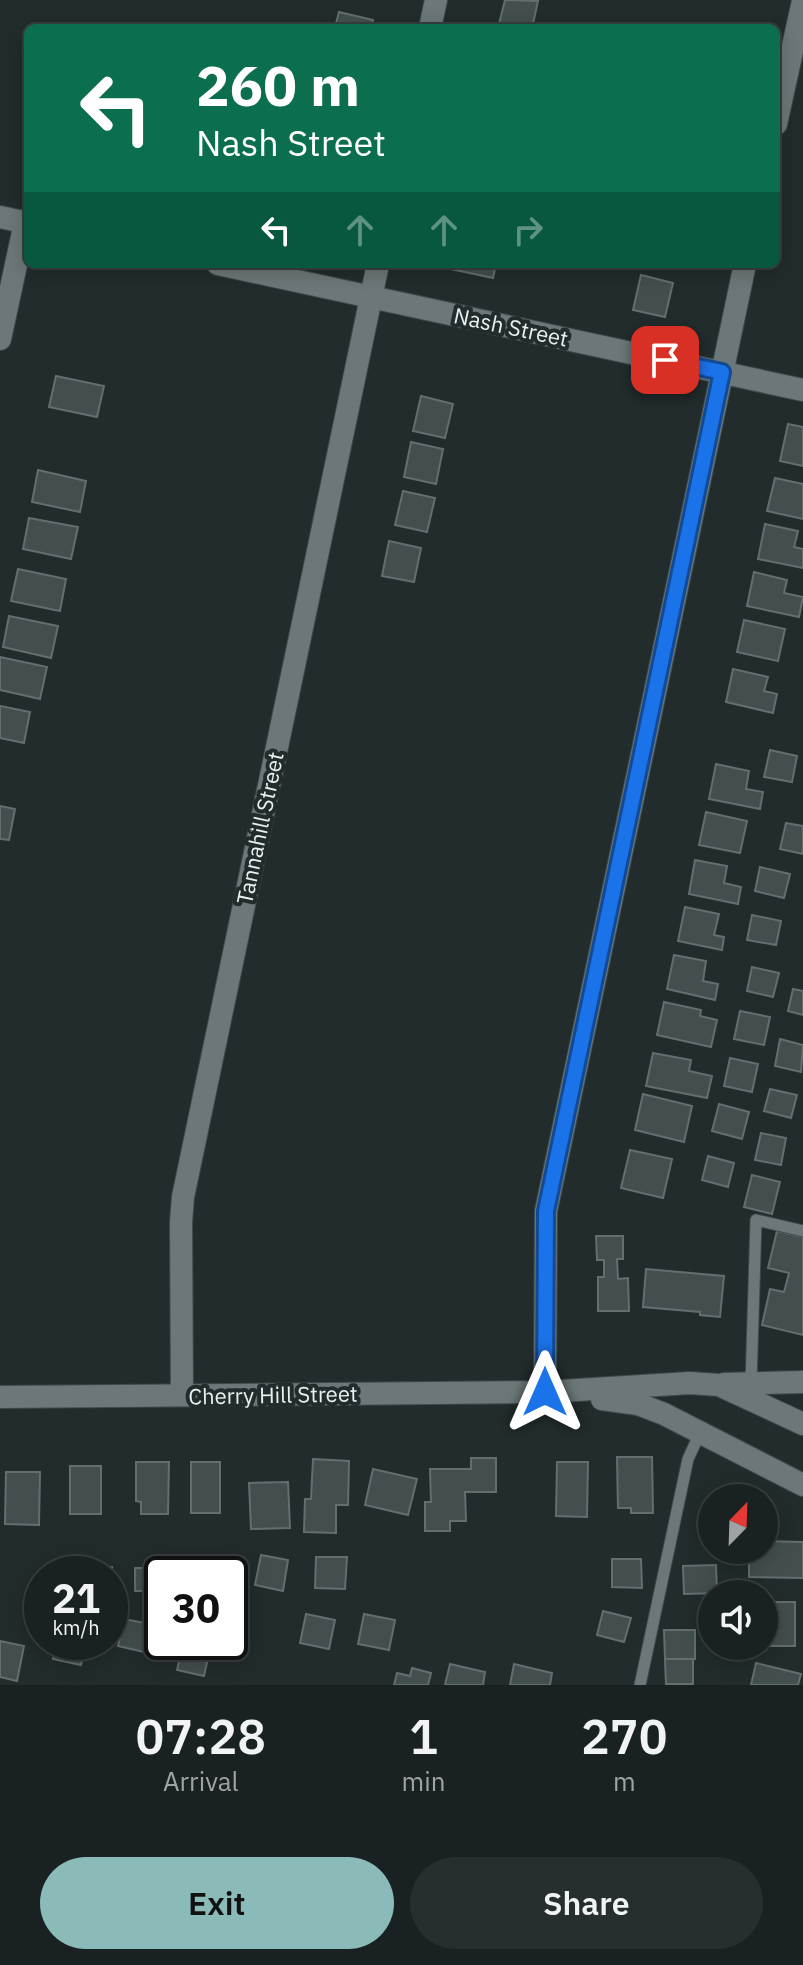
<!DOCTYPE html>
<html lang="en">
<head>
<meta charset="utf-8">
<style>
  :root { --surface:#1a2122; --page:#272e2f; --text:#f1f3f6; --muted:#9fa3a5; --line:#383e40; --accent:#8bbbb9 }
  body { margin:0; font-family:"IBM Plex Sans",sans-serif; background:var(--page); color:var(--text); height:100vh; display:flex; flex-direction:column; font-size:30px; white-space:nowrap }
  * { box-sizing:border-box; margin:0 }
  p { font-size:26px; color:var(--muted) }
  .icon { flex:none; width:44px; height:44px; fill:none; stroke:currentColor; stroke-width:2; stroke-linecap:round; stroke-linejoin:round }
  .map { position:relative; height:1685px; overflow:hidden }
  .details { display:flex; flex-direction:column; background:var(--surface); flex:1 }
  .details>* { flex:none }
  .banner { position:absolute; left:24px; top:24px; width:756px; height:244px; border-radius:12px; box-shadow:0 4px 20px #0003,0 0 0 2px var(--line); background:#0b6e4f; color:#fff; overflow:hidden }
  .needle { width:52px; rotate:23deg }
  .fabs { position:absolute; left:698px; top:1484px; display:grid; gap:16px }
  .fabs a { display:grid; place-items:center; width:80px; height:80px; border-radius:50%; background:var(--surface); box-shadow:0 4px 20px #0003,0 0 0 2px var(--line); font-size:40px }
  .speed { position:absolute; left:24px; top:1556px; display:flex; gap:16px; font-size:40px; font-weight:700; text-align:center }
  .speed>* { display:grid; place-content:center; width:104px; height:104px; border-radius:50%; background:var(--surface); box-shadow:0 4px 20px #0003,0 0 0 2px var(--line); line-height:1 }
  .speed small { font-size:20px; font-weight:400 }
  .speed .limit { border:4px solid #111; border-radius:12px; background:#fff; color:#111 }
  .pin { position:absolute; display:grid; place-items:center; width:68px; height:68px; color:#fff; margin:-34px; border-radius:16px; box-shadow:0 4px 12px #0006 }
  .me { position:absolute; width:88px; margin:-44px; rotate:0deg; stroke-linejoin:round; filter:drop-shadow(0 0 6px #0008) }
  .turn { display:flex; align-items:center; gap:28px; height:168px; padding:0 40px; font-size:36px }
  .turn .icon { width:104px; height:104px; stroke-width:2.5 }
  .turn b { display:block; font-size:56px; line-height:68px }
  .lanes { display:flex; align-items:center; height:76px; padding:0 40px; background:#0003; justify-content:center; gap:40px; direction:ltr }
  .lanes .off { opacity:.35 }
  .eta { display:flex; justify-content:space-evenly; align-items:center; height:136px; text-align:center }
  .eta b { font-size:48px; font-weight:600; line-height:56px }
  .primary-button { display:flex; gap:16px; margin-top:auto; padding:16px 40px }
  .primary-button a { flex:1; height:92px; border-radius:48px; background:var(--accent); color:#111; font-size:32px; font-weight:600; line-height:92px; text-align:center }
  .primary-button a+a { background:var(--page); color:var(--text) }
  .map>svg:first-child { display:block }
  .building { fill:#434e4f; stroke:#636e6f; stroke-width:2 }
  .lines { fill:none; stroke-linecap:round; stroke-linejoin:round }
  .service-casing { stroke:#404a4a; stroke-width:13 }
  .minor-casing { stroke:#404a4a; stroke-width:24 }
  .tertiary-casing { stroke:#404a4a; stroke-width:24 }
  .service { stroke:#6b7778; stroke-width:11 }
  .minor { stroke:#6b7778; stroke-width:22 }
  .tertiary { stroke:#6b7778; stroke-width:22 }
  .route-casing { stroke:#114b97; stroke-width:20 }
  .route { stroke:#1a73e8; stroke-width:14 }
  .labels { text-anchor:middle; stroke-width:8; stroke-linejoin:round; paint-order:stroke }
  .street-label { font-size:22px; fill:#e9f0f0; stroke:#222c2d }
</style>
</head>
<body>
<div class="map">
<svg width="803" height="1685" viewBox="0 0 803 1685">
  <rect width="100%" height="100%" fill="#222c2d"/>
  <!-- building -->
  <g class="building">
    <path d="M505 0 538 1 532 28H498Z"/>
    <path d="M339 12 373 20 371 28H316L318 23 335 27Z"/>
    <path d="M447 264H496L493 278 446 268Z"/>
    <path d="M641 275 673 283 665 317 633 310Z"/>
    <path d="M56 376 104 386 97 417 49 407Z"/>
    <path d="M421 396 453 404 445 438 413 431Z"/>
    <path d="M788 424 803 427V466L780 461Z"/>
    <path d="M411 442 443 449 436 484 404 477Z"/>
    <path d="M38 470 86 481 80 512 32 502Z"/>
    <path d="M775 478 803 484V519L767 511Z"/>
    <path d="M403 491 435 498 427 532 395 525Z"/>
    <path d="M29 518 78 527 71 559 23 549Z"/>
    <path d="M765 524 798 531 794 547 803 549V568L758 559Z"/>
    <path d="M389 541 421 548 414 582 382 576Z"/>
    <path d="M18 569 66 579 60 611 11 601Z"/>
    <path d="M754 572 787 580 784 593 803 597 799 617 747 606Z"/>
    <path d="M9 616 58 626 51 658 3 647Z"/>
    <path d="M744 620 785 629 778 661 737 652Z"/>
    <path d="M0 657 47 667 40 699 0 690Z"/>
    <path d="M733 669 768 677 764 691 777 694 773 713 726 702Z"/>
    <path d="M0 706 30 712 24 743 0 738Z"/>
    <path d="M770 750 797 756 792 782 764 777Z"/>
    <path d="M716 764 749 771 746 789 763 792 760 809 709 799Z"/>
    <path d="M0 806 15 809 9 840 0 839Z"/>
    <path d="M706 812 747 821 740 853 699 845Z"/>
    <path d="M786 823 803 826V854L780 849Z"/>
    <path d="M695 860 727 866 724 883 741 887 738 904 689 894Z"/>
    <path d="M760 867 790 874 784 898 755 891Z"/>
    <path d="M685 907 719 914 714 935 724 937 722 950 678 941Z"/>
    <path d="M752 915 781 921 776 945 747 940Z"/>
    <path d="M674 955 706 961 703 981 718 984 715 1000 667 989Z"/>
    <path d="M752 967 779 973 773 997 747 991Z"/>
    <path d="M793 989 803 991V1015L788 1011Z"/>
    <path d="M664 1002 701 1010 700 1016 717 1020 711 1047 657 1035Z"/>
    <path d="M740 1011 770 1017 764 1045 734 1039Z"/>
    <path d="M780 1039 803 1045 801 1072 775 1066Z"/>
    <path d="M653 1053 691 1060 689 1071 712 1076 707 1098 646 1086Z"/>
    <path d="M730 1058 758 1064 752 1092 724 1086Z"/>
    <path d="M770 1089 797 1095 791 1118 764 1111Z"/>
    <path d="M643 1094 692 1106 684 1142 635 1130Z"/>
    <path d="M719 1104 749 1112 742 1139 712 1131Z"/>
    <path d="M761 1133 786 1138 781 1165 755 1160Z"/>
    <path d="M630 1150 672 1159 663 1198 621 1188Z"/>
    <path d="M708 1156 734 1163 728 1187 702 1180Z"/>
    <path d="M752 1175 780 1182 772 1214 744 1207Z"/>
    <path d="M777 1231 803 1237V1335L762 1325 770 1289 784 1292 789 1273 768 1268Z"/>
    <path d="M596 1236H623V1259H617L618 1279 628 1278 629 1311H598V1277H604V1260H597Z"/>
    <path d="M646 1269 724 1276 720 1317 700 1315V1312L643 1307Z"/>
    <path d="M617 1457H652L653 1513H631V1508H618Z"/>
    <path d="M471 1458H496V1492H465L466 1521H450V1531H425V1502H431L430 1469H471Z"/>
    <path d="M313 1459 349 1461 348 1505H336V1533L304 1532 305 1499H311Z"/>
    <path d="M136 1462H169L168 1514H141V1502L136 1501Z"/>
    <rect x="191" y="1462" width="29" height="51"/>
    <path d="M557 1462H588L587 1517 556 1516Z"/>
    <rect x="70" y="1466" width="31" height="48"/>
    <path d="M373 1469 417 1479 408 1515 365 1505Z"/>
    <path d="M6 1472H40L39 1525 5 1524Z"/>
    <path d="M288 1482 290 1528 251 1529 249 1483Z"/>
    <path d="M764 1541 803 1542V1578L749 1577V1550H764Z"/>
    <path d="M261 1555 288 1560 283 1591 255 1585Z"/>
    <path d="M316 1557H347L345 1589 315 1588Z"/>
    <path d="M612 1559H641L642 1588 612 1587Z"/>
    <path d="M196 1564 222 1567V1574H195Z"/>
    <path d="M716 1565 717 1593 684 1594 683 1566Z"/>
    <path d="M79 1567H112V1595L110 1574H79Z"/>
    <path d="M135 1568H159L160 1591H135Z"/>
    <rect x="764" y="1602" width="31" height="44"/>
    <path d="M603 1611 631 1618 624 1642 597 1635Z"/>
    <path d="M306 1614 335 1620 329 1649 300 1643Z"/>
    <path d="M364 1614 395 1620 389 1650 358 1644Z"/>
    <path d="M124 1619 150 1624 144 1652 118 1646Z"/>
    <path d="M664 1630H695V1659H665Z"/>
    <path d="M0 1641 24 1646 17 1681 0 1677Z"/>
    <path d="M56 1642H86L81 1665 53 1659Z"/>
    <path d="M183 1644 210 1649 204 1676 177 1670Z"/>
    <path d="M665 1659H693V1684H666Z"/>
    <path d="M756 1663 801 1674 798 1685H751Z"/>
    <path d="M450 1664 485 1672 483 1685H445Z"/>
    <path d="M514 1664 552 1673 550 1685H510Z"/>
    <path d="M412 1668 431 1673 428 1685H394L397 1673 410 1676Z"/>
  </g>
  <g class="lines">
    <!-- service casing -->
    <g class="service-casing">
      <g id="service">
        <path d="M751 1384 756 1220 803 1231"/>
        <path d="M640 1685 688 1459 700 1433"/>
      </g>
    </g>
    <!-- minor casing -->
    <g class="minor-casing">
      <g id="minor">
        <path d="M430 28 436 0"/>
        <path d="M776 124 803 1"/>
        <path d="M0 217 28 223"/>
        <path d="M218 264 803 390"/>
        <path d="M0 339 25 223"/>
        <path d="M545 1392 546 1211 745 264"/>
        <path d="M182 1395 181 1222 183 1197 378 264"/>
      </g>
    </g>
    <!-- tertiary casing -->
    <g class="tertiary-casing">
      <g id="tertiary">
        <path d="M724 1384 803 1382"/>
        <path d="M0 1397 545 1392 690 1383 719 1385 803 1424"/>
        <path d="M602 1399 638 1404 664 1414 803 1485"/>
      </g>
    </g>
    <!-- service -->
    <use href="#service" class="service"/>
    <!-- minor -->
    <use href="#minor" class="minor"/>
    <!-- tertiary -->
    <use href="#tertiary" class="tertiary"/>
  </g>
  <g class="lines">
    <!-- route casing -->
    <g class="route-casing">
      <path id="route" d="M545 1392 546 1211 722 372 665 360"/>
    </g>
    <!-- route -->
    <use href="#route" class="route"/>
  </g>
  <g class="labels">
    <!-- street labels -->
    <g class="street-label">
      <text transform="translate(511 327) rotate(12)" y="8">Nash Street</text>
      <text transform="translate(260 828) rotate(-78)" y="8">Tannahill Street</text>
      <text transform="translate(273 1395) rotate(-1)" y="8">Cherry Hill Street</text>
    </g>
  </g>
</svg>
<div class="fabs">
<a><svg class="needle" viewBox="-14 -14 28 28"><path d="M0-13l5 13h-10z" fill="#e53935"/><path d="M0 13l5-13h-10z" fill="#9fa3a5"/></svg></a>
<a><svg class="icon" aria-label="sound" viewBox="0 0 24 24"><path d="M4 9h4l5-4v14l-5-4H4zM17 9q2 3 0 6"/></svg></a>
</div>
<div class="speed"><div>21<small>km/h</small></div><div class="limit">30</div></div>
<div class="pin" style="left:665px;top:360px;background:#d93025"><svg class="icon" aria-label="arrive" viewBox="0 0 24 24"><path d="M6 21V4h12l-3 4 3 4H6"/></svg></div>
<svg class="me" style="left:545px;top:1392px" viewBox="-20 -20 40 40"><path d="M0-17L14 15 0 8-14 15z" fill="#1a73e8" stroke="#fff" stroke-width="4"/></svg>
<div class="banner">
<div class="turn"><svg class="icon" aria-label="left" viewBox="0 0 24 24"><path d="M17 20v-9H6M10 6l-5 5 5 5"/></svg><div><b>260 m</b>Nash Street</div></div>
<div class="lanes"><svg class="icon" aria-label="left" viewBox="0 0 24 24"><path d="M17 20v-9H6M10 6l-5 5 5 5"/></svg><svg class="icon off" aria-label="ahead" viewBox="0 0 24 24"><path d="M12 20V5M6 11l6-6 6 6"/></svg><svg class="icon off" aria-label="ahead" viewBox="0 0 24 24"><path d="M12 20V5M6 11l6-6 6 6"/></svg><svg class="icon off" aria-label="right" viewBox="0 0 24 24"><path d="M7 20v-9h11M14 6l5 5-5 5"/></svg></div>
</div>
</div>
<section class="details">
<div class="eta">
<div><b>07:28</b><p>Arrival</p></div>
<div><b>1</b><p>min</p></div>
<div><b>270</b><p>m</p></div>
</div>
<div class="primary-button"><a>Exit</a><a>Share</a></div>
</section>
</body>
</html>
